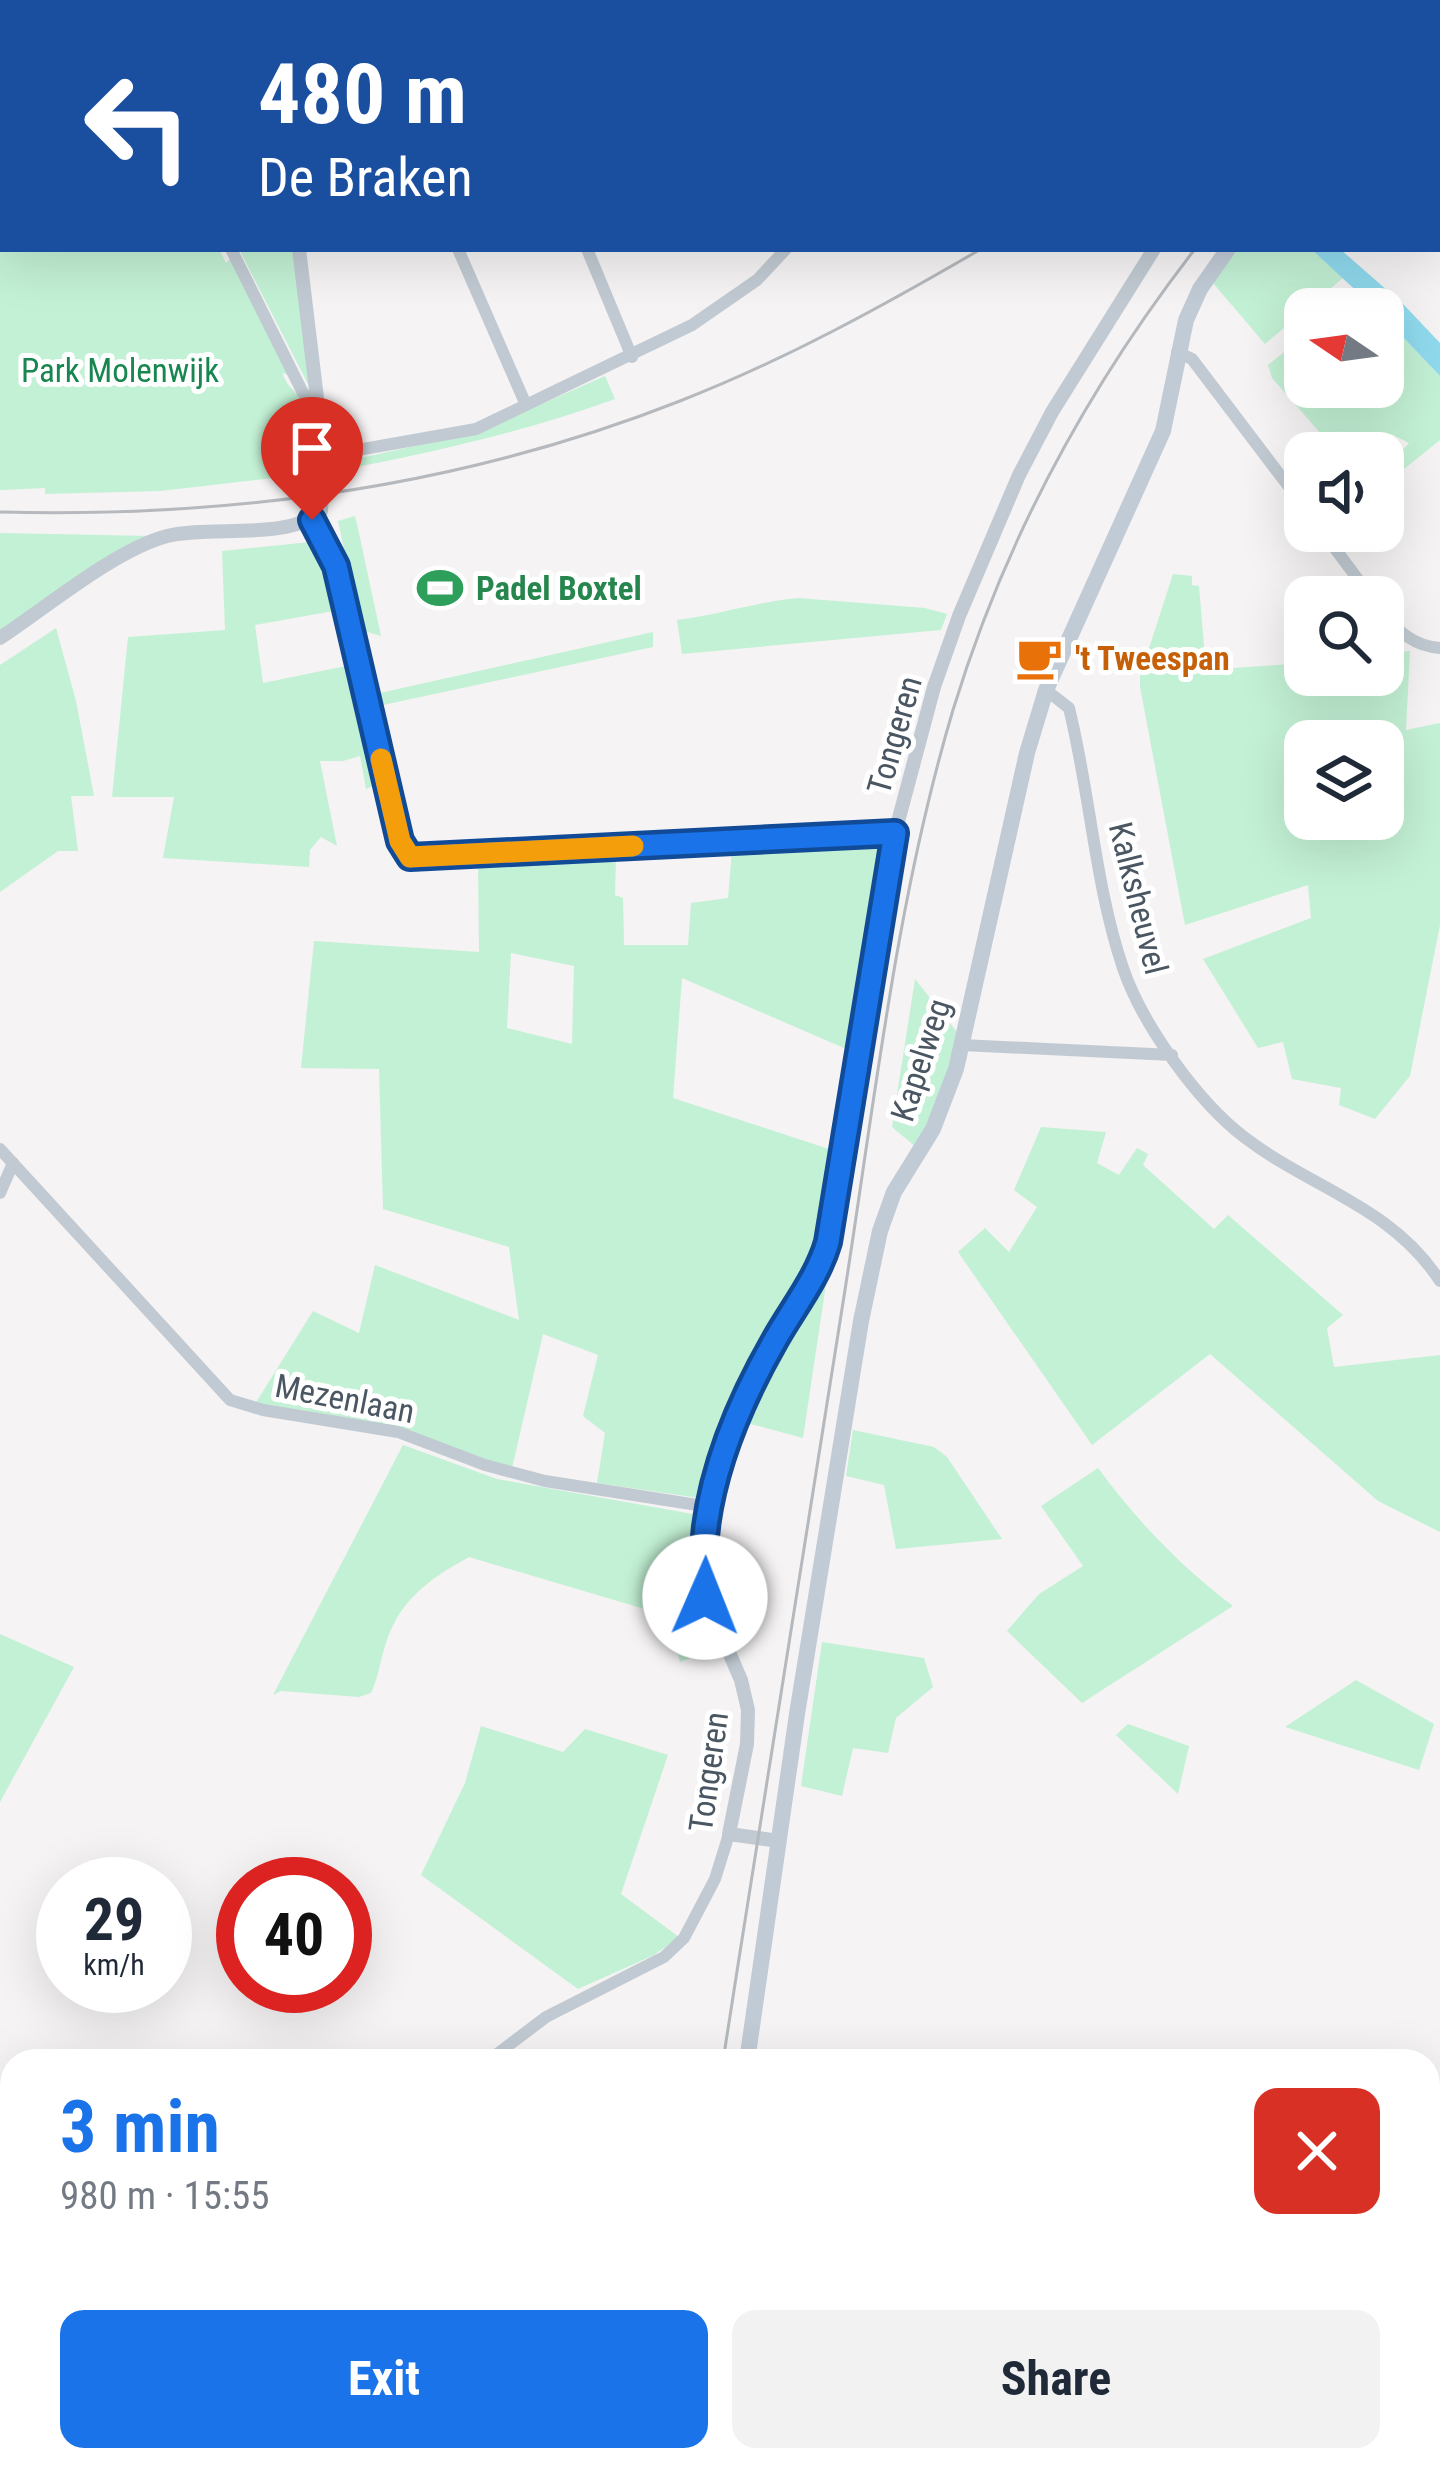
<!DOCTYPE html>
<html lang="en">
<head>
<meta charset="utf-8">
<style>
  :root { --surface:#fff; --page:#f2f2f3; --text:#1f2937; --muted:#747a83; --accent:#1a73e8 }
  body { margin:0; font-family:"Roboto Condensed",sans-serif; background:var(--page); color:var(--text); height:100vh; display:flex; flex-direction:column; font-size:45px; white-space:nowrap }
  * { box-sizing:border-box; margin:0 }
  p { font-size:39px; color:var(--muted) }
  .icon { flex:none; width:66px; height:66px; fill:none; stroke:currentColor; stroke-width:2; stroke-linecap:round; stroke-linejoin:round }
  .map { position:relative; flex:1; overflow:hidden }
  .details { position:absolute; left:0px; top:2049px; width:1440px; height:423px; display:flex; flex-direction:column; background:var(--surface); border-radius:36px 36px 0 0; box-shadow:0 12px 48px #0002 }
  .details>* { flex:none }
  .hud { position:absolute; left:0px; top:0px; width:1440px; height:252px; box-shadow:0 12px 48px #0002; background:#1a4fa0; color:#fff; overflow:hidden }
  .needle { width:78px; rotate:283deg }
  .buttons { position:absolute; left:1284px; top:288px; display:grid; gap:24px }
  .buttons a { display:grid; place-items:center; width:120px; height:120px; border-radius:24px; background:var(--surface); box-shadow:0 12px 48px #0002; font-size:60px }
  .speed { position:absolute; left:36px; top:1857px; display:flex; gap:24px; font-size:60px; font-weight:700; text-align:center }
  .speed>* { display:grid; place-content:center; width:156px; height:156px; border-radius:50%; background:var(--surface); box-shadow:0 12px 48px #0002; line-height:1 }
  .speed small { font-size:30px; font-weight:400 }
  .speed .limit { border:18px solid #d22; background:#fff; color:#111 }
  .pin { position:absolute; display:grid; place-items:center; width:102px; height:102px; color:#fff; margin:-123px -51px; border-radius:50% 50% 50% 0; rotate:-45deg; box-shadow:0 0 12px #0007 }
  .pin .icon { rotate:45deg }
  .me { position:absolute; width:132px; margin:-66px; rotate:1deg; stroke-linejoin:round; filter:drop-shadow(0 0 9px #0008) }
  .turn { display:flex; align-items:center; gap:42px; height:252px; padding:0 60px; font-size:54px }
  .turn .icon { width:156px; height:156px; stroke-width:2.5 }
  .turn b { display:block; font-size:84px; line-height:102px }
  .round { display:grid; place-items:center; flex:none; width:126px; height:126px; border-radius:24px; background:var(--page) }
  .summary { display:flex; align-items:center; justify-content:space-between; height:204px; padding:0 60px }
  h1 { font-size:72px; font-weight:700; line-height:90px; color:var(--accent) }
  .cta { display:flex; gap:24px; margin-top:auto; padding:24px 60px }
  .cta a { flex:1; height:138px; border-radius:24px; background:var(--accent); color:#fff; font-size:48px; font-weight:700; line-height:138px; text-align:center }
  .cta a+a { background:var(--page); color:var(--text) }
  .map>svg:first-child { display:block }
  .green { fill:#c3f1d5; fill-rule:evenodd }
  .water { fill:#90daee }
  .lines { fill:none; stroke-linecap:round; stroke-linejoin:round }
  .minor { stroke:#c1cad2; stroke-width:12 }
  .tertiary { stroke:#c1cad2; stroke-width:14 }
  .secondary { stroke:#c1cbd6; stroke-width:16 }
  .rail { stroke:#b5b8bd; stroke-width:3 }
  .route-casing { stroke:#114b97; stroke-width:30 }
  .route { stroke:#1a73e8; stroke-width:21 }
  .slow { stroke:#f59e0b; stroke-width:21 }
  .labels { text-anchor:middle; stroke-width:10; stroke-linejoin:round; paint-order:stroke }
  .park-label { font-size:33px; fill:#17864f; stroke:#fff }
  .leisure-label { font-size:33px; font-weight:bold; fill:#27864d; stroke:#fff; text-anchor:start }
  .food-label { font-size:33px; font-weight:bold; fill:#c56008; stroke:#fff; text-anchor:start }
  .street-label { font-size:33px; fill:#4a5661; stroke:#fff }
</style>
</head>
<body>
<div class="map">
<svg width="1440" height="2470" viewBox="0 0 1440 2470">
  <rect width="100%" height="100%" fill="#f5f3f3"/>
  <!-- green -->
  <g class="green">
    <path d="M0 0H121L3 3V249H219L226 263 232 257 289 375 282 373C287 385 291 388 299 396 317 415 314 449 316 473L160 491 45 494V488L0 490Z"/>
    <path d="M239 249H296L311 390 242 255Z"/>
    <path d="M1235 249H1311L1343 278 1265 344 1213 283Z"/>
    <path d="M1383 316 1440 376V440L1383 486V470L1409 443 1391 434 1373 453H1360L1342 431 1329 443 1272 378 1268 365 1305 335V387H1383Z"/>
    <path d="M605 376 615 399C524 432 430 453 335 471L347 461 478 432Z"/>
    <path d="M355 516 357 524 381 636 361 630 338 521Z"/>
    <path d="M0 533 152 536 0 632Z"/>
    <path d="M320 541 339 610 255 625 263 683 351 665 378 784 366 789 360 756 343 761H320L337 846 321 837 310 850 309 867 163 858 174 797H112L128 637 225 630 222 551Z"/>
    <path d="M1173 574 1192 576V585L1199 586 1206 670 1305 663V675H1383V654L1410 651 1406 730 1440 723V925L1410 1076 1375 1119 1339 1105 1341 1088 1292 1079 1283 1042 1258 1048 1203 959 1311 918 1308 885 1185 925 1140 687V676ZM1305 741H1383V819H1305Z"/>
    <path d="M798 598 925 608 947 614 941 630 682 654 677 620C718 615 756 602 798 598Z"/>
    <path d="M56 628 76 701 94 796H71L78 851H58L0 892V665Z"/>
    <path d="M653 632V647L383 705 380 693Z"/>
    <path d="M878 842 883 844 851 1051 682 978 673 1098 835 1151 817 1261 706 1499 597 1483 605 1433 583 1416 598 1355 543 1334 512 1468 374 1422 255 1404 313 1311 359 1333 375 1265 519 1320 509 1247 383 1209 379 1069 301 1068 314 941 479 952 478 865 616 858 615 895 623 898 624 945H688L691 903 728 898 732 850ZM511 953 574 966 572 1044 507 1028Z"/>
    <path d="M915 979 957 1032 948 1075 917 1148 892 1127Z"/>
    <path d="M1041 1127 1106 1132 1097 1163 1119 1175 1137 1148 1148 1154 1143 1165 1214 1229 1228 1215 1343 1315 1327 1328 1334 1367 1440 1355V1532L1378 1501 1210 1354 1092 1445 958 1252 985 1228 1009 1252 1037 1207 1014 1190Z"/>
    <path d="M829 1264 803 1438 747 1423 765 1380Z"/>
    <path d="M853 1430 934 1447 947 1457 1002 1539 896 1549 884 1485 846 1476Z"/>
    <path d="M403 1445 497 1479 704 1516 693 1587 718 1647 680 1662 668 1616 469 1557C429 1579 398 1601 385 1646 380 1662 378 1678 371 1693L359 1697 281 1691 273 1695Z"/>
    <path d="M1098 1468C1137 1521 1180 1566 1233 1606L1082 1703 1007 1631 1039 1594 1083 1566 1041 1506Z"/>
    <path d="M0 1634 74 1667 0 1802Z"/>
    <path d="M822 1642 924 1658 933 1687 896 1718 888 1753 853 1748 842 1796 801 1786Z"/>
    <path d="M1356 1680 1434 1724 1419 1770 1285 1727Z"/>
    <path d="M1128 1724 1189 1746 1178 1794 1116 1735Z"/>
    <path d="M481 1726 563 1752 585 1729 668 1755 621 1894 679 1937 654 1955 578 1989 421 1875 465 1783Z"/>
    <path d="M0 2320 12 2328V2460H82L75 2470H0Z"/>
  </g>
  <!-- water -->
  <path class="water" d="M1311 249H1340L1404 305 1440 343V376L1383 316V309H1376Z"/>
  <g class="lines">
    <!-- minor -->
    <g class="minor">
      <path d="M365 0 366 3"/>
      <path d="M579 0 584 3"/>
      <path d="M835 0V3"/>
      <path d="M127 3 128 0"/>
      <path d="M557 3 561 0"/>
      <path d="M962 3 973 0"/>
      <path d="M231 249 303 393 318 405"/>
      <path d="M458 249 526 405"/>
      <path d="M587 249 632 357"/>
      <path d="M1177 352 1192 359 1305 508"/>
      <path d="M324 456 476 429 692 325 757 280 786 249"/>
      <path d="M312 519 336 566 400 841 409 857 895 833"/>
      <path d="M1322 531 1371 597"/>
      <path d="M1383 613C1399 632 1414 646 1440 648"/>
      <path d="M1046 690 1069 708C1090 792 1095 886 1123 968 1142 1024 1197 1101 1244 1137 1312 1189 1391 1206 1440 1281"/>
      <path d="M962 1045 1172 1055"/>
      <path d="M0 1149 230 1400 263 1410 398 1432 485 1465 545 1481 710 1507"/>
      <path d="M0 1193 13 1163"/>
      <path d="M488 2061 546 2017 664 1957 684 1938 715 1879 729 1834"/>
      <path d="M367 2460 389 2470"/>
      <path d="M200 2470 207 2460"/>
    </g>
    <!-- tertiary -->
    <g class="tertiary">
      <path d="M229 0 230 3"/>
      <path d="M1123 0V3"/>
      <path d="M0 638C47 607 115 550 167 536 210 525 290 541 321 511L324 456 299 249"/>
      <path d="M779 1841 729 1834 747 1744 748 1710 741 1680 705 1597 704 1555 714 1487 730 1436 762 1363 825 1253 895 833 934 687 959 616 1019 475 1052 412 1154 249"/>
    </g>
    <!-- secondary -->
    <g class="secondary">
      <path d="M1437 73 1440 71"/>
      <path d="M747 2061 797 1714 861 1321 880 1231 894 1192 933 1129 956 1069 1027 753 1046 690 1163 431 1186 320 1200 289 1228 249"/>
      <path d="M683 2470 685 2460"/>
    </g>
    <!-- rail -->
    <g class="rail">
      <path d="M1397 3 1402 0"/>
      <path d="M1436 3 1439 0"/>
      <path d="M0 512C233 518 462 487 680 401 785 360 883 306 981 249"/>
      <path d="M723 2061C762 1810 802 1559 842 1309 874 1109 895 904 953 710 1004 542 1088 387 1195 249"/>
      <path d="M658 2470 659 2460"/>
    </g>
  </g>
  <g class="lines">
    <!-- route casing -->
    <g class="route-casing">
      <path id="route" d="M312 520 336 566 400 841 410 857 895 833 828 1242C818 1277 793 1308 775 1340 732 1415 695 1508 705 1597"/>
    </g>
    <!-- route -->
    <use href="#route" class="route"/>
    <!-- slow -->
    <path class="slow" d="M381 759 400 841 410 857 633 846"/>
  </g>
  <!-- icons -->
  <defs>
    <g id="stadium-bare" transform="scale(3.6)"><path d="M0-5a6.5 5 0 1 0 0 10a6.5 5 0 1 0 0-10ZM-3.5-1.8h7v3.6h-7Z" fill="#2e9e5b" stroke="#fff" stroke-width="2.5" paint-order="stroke"/></g>
    <g id="cafe-bare" transform="scale(3.6)"><path d="M-5.5-4.5H6V0H3Q3 3.5 0 3.5H-2.5Q-5.5 3.5-5.5 0ZM3-3.2v2h1.7v-2ZM-6 4.5H4V6H-6Z" fill="#e8710a" stroke="#fff" stroke-width="2.5" paint-order="stroke"/></g>
  </defs>
  <g fill-rule="evenodd">
    <use href="#stadium-bare" x="440" y="588"/>
    <use href="#cafe-bare" x="1039" y="658"/>
  </g>
  <g class="labels">
    <!-- park labels -->
    <g class="park-label">
      <text x="120" y="382">Park Molenwijk</text>
    </g>
    <!-- leisure labels -->
    <g class="leisure-label">
      <text x="476" y="600">Padel Boxtel</text>
    </g>
    <!-- food labels -->
    <g class="food-label">
      <text x="1075" y="670">'t Tweespan</text>
    </g>
    <!-- street labels -->
    <g class="street-label">
      <text transform="translate(894 735) rotate(-74)" y="12">Tongeren</text>
      <text transform="translate(1139 898) rotate(76)" y="12">Kalksheuvel</text>
      <text transform="translate(920 1060) rotate(-72)" y="12">Kapelweg</text>
      <text transform="translate(345 1398) rotate(11)" y="12">Mezenlaan</text>
      <text transform="translate(708 1772) rotate(-82)" y="12">Tongeren</text>
    </g>
  </g>
</svg>
<div class="buttons">
<a><svg class="needle" viewBox="-14 -14 28 28"><path d="M0-13l5 13h-10z" fill="#e53935"/><path d="M0 13l5-13h-10z" fill="#747a83"/></svg></a>
<a><svg class="icon" aria-label="sound" viewBox="0 0 24 24"><path d="M4 9h4l5-4v14l-5-4H4zM17 9q2 3 0 6"/></svg></a>
<a><svg class="icon" aria-label="search" viewBox="0 0 24 24"><circle cx="10" cy="10" r="6"/><path d="M15 15l6 6"/></svg></a>
<a><svg class="icon" aria-label="layers" viewBox="0 0 24 24"><path d="M12 4l9 5-9 5-9-5zM3 14l9 5 9-5"/></svg></a>
</div>
<div class="speed"><div>29<small>km/h</small></div><div class="limit">40</div></div>
<div class="pin" style="left:312px;top:520px;background:#d93025"><svg class="icon" aria-label="arrive" viewBox="0 0 24 24"><path d="M6 21V4h12l-3 4 3 4H6"/></svg></div>
<svg class="me" style="left:705px;top:1597px" viewBox="-20 -20 40 40"><circle r="19" fill="#fff"/><path d="M0-13L10 11 0 6-10 11z" fill="#1a73e8"/></svg>
<div class="hud">
<div class="turn"><svg class="icon" aria-label="left" viewBox="0 0 24 24"><path d="M17 20v-9H6M10 6l-5 5 5 5"/></svg><div><b>480 m</b>De Braken</div></div>
</div>
<section class="details">
<div class="summary"><div><h1>3 min</h1><p>980 m · 15:55</p></div><a class="round" style="background:#d93025;color:#fff"><svg class="icon" aria-label="close" viewBox="0 0 24 24"><path d="M6 6l12 12M18 6L6 18"/></svg></a></div>
<div class="cta"><a>Exit</a><a>Share</a></div>
</section>
</div>
</body>
</html>
